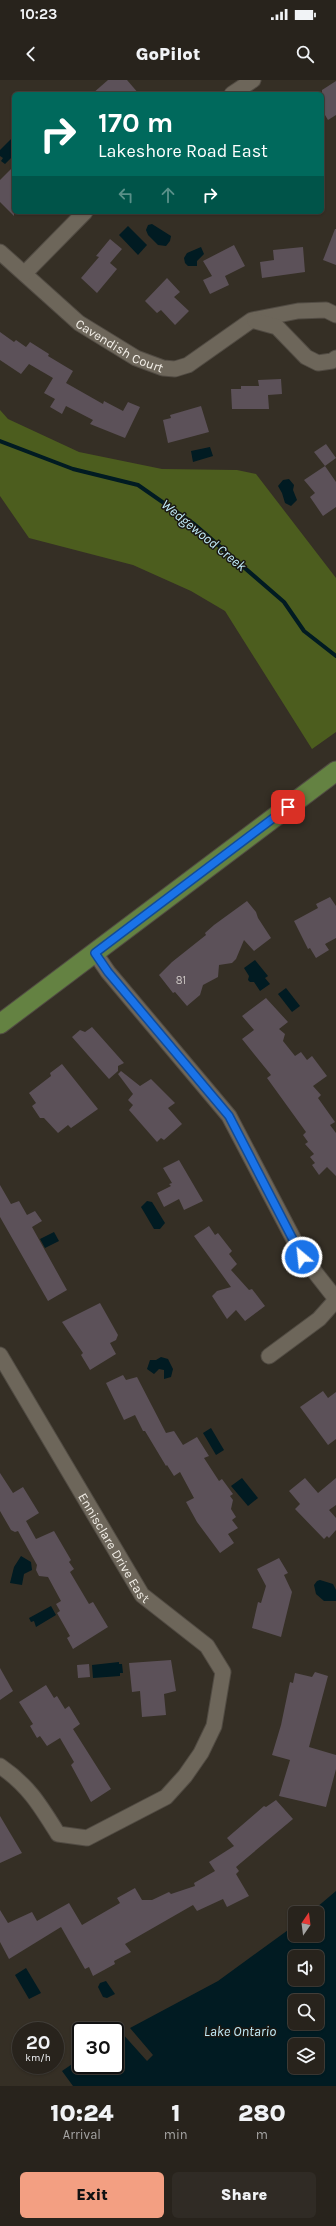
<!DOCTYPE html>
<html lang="en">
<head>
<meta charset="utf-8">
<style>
  :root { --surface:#28231c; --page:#302b25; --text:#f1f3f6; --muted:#a5a4a3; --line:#44403b; --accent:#f39f82 }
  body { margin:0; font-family:Karla,sans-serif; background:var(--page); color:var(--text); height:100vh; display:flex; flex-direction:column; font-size:15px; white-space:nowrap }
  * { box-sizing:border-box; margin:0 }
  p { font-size:13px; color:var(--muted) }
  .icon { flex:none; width:22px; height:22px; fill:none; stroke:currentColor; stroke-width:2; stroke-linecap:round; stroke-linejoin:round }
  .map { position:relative; height:2006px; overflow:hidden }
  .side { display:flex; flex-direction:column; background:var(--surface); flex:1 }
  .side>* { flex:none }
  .top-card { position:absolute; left:12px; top:12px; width:312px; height:122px; border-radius:6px; box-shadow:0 1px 3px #0004,0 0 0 1px var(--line); background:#00695c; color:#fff; overflow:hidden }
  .needle { width:26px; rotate:14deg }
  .buttons { position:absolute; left:288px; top:1826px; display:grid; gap:8px }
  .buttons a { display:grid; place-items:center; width:36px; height:36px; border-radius:6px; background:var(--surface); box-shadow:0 1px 3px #0004,0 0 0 1px var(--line); font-size:20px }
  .speed { position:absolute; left:12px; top:1942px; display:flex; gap:8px; font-size:20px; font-weight:700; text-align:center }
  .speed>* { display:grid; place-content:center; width:52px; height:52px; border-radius:50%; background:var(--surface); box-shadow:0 1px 3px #0004,0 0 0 1px var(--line); line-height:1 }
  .speed small { font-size:10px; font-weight:400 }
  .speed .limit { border:2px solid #111; border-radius:6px; background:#fff; color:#111 }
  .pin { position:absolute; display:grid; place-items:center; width:34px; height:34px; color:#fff; margin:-17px; border-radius:8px; box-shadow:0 2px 6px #0006 }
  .me { position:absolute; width:44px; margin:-22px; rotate:332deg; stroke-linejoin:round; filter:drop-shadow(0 0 3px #0008) }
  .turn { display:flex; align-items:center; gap:14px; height:84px; padding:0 20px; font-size:18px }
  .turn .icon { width:52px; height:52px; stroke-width:2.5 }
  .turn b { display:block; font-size:28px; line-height:34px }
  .lanes { display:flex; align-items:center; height:38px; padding:0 20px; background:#0003; justify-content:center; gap:20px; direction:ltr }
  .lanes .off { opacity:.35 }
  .eta { display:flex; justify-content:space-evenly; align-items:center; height:68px; text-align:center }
  .eta b { font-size:24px; font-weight:800; line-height:28px }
  .cta { display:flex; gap:8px; margin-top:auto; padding:8px 20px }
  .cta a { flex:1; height:46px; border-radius:6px; background:var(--accent); color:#111; font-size:16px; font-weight:800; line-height:46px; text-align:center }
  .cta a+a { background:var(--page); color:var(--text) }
  .status { display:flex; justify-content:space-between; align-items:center; height:28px; padding:0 20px; background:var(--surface); direction:ltr }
  .status svg { height:11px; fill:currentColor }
  header { display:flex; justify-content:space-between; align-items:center; height:52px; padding:0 20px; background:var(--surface); font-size:18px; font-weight:800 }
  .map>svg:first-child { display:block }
  .forest { fill:#4c5d1e }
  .water { fill:#011b22; fill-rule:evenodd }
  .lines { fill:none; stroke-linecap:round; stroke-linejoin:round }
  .stream { stroke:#011b22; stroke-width:4 }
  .building { fill:#5c5159 }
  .minor-casing { stroke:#514b43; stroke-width:17 }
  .major-casing { stroke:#514b43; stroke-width:21 }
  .minor { stroke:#6d665a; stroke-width:15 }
  .major { stroke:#648242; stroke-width:19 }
  .route-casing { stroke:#114b97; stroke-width:10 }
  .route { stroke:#1a73e8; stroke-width:7 }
  .labels { text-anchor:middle; stroke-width:3; stroke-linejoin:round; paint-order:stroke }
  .number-label { font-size:11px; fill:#cec8c5 }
  .street-label { font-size:13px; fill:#f4f0e9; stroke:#1a1813 }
  .water-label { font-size:14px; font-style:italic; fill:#c2edfa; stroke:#1a1813 }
</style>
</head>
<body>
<div class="status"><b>10:23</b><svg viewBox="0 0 49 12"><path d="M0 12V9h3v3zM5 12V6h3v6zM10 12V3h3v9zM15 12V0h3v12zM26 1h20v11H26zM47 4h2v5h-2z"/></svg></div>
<header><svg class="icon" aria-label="back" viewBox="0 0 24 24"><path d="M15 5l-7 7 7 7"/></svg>GoPilot<svg class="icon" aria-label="search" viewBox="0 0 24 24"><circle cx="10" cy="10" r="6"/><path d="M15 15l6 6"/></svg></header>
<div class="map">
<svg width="336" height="2006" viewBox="0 0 336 2006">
  <rect width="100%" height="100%" fill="#352f25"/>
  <!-- forest -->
  <path class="forest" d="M0 330 8 339 79 372 162 389 237 390 256 394 336 498V652L312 669 225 531 191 511 133 485 29 458 0 416Z"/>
  <!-- water -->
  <g class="water">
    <path d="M14 56V75L5 84 1 81 3 78 0 76V70Z"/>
    <path d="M152 144 171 156 170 161 166 166 158 165 148 155 146 150 148 145Z"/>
    <path d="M128 146 147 165 138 175 119 155Z"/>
    <path d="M201 167 204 174 197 181V186H188L185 183 184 178 187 173Z"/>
    <path d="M210 367 213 376 193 382 191 371Z"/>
    <path d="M289 399 294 405 293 410 297 420 291 426 285 423 282 413 278 406 283 400Z"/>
    <path d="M255 880 268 896 265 898 270 904 260 911 254 902H250L248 900 249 896 244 888Z"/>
    <path d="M286 908 300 926 292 932 278 914Z"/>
    <path d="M147 1121 152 1122 165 1143 160 1149H154L141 1127Z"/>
    <path d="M54 1152 59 1161 45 1168 40 1159Z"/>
    <path d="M161 1277 168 1279 173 1289 171 1297 164 1299V1290L159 1289 154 1294 147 1289 150 1280H156Z"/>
    <path d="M211 1348 224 1370 216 1375 203 1353Z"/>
    <path d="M242 1398 258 1418 248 1426 231 1406Z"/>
    <path d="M21 1476 31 1482 32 1490 24 1494 22 1505 10 1503 14 1487Z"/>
    <path d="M320 1500 333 1504 336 1510V1521H324L316 1514 314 1505 317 1501Z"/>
    <path d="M51 1526 56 1535 36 1547 34 1541 31 1542 29 1538Z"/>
    <path d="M119 1582V1584H122L123 1593H120V1596L93 1598 92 1585Z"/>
    <path d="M336 1811V2006H73L62 1991 81 1978V1985H115V1955L121 1952 147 1981 153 1975 130 1948 218 1901 295 1845V1855H317V1833H310ZM295 1877H317V1899H295ZM295 1921H317V1943H295ZM295 1965H317V1987H295Z"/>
    <path d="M26 1888 41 1913 29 1919 15 1895Z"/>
    <path d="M106 1901 115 1914 107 1918 103 1917 98 1907 100 1903Z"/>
  </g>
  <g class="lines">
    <!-- stream -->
    <path class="stream" d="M0 361 73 389 138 405 194 444 284 522 304 551 336 576"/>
  </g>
  <!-- building -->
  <g class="building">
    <path d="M108 0H127L139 14H92Z"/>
    <path d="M336 1V35L328 40 322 30V10Z"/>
    <path d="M14 86V136L0 122V100Z"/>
    <path d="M335 149H336V185L323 180Z"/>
    <path d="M110 159 122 169 110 183 117 189 97 213 81 198 99 177 96 176Z"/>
    <path d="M234 165 245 186 225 196 229 205 210 214 203 200 212 196 203 181Z"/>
    <path d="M303 167 305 192 262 198 260 182 274 180 273 170Z"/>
    <path d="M167 198 180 212 174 217 189 231 175 245 161 230 157 233 145 221Z"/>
    <path d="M0 252 14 262 16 260 26 267 30 262 49 274 48 276 73 291 66 303 103 324 104 321 123 331 128 322 140 327 125 358 90 344 93 340 66 326 62 334 50 327 55 319 44 313 53 298 29 284 21 294 0 280Z"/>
    <path d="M281 299 282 314 268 315 269 329H232L231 309H241V306H259L258 300Z"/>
    <path d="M201 326 209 352 168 363 163 340 171 338 170 335Z"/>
    <path d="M326 364 336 378 325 386 314 372Z"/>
    <path d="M325 386 336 402V427L323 436 310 417 315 413 304 400Z"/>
    <path d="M330 817 336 826V858L325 864 329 870 316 878 310 868 308 869 294 841 318 828 316 824Z"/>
    <path d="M247 821 256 832 258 838 271 858 254 871 244 860 236 879 232 883 219 885 218 897 203 905 200 915 187 926 175 912 173 913 159 895 172 882 206 855 205 853 214 845Z"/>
    <path d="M266 918 288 942 279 949 285 954 283 961 295 976 301 972 307 980 312 976 327 996 313 1006 321 1015 318 1018 335 1042 330 1045 336 1053V1096L327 1087 319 1095 312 1085 315 1083 310 1077 314 1074 305 1064 308 1062 303 1055 306 1052 267 998 271 995 242 959 254 950 242 936Z"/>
    <path d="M92 947 124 983 118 986V991L109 999 72 957 80 950 85 952Z"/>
    <path d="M62 984 98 1029 71 1048 68 1045 58 1053 44 1038H40L32 1026 36 1023 29 1013 51 996 50 993Z"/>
    <path d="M121 991 140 1006 151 999 175 1023 168 1028 182 1044 164 1060 161 1058 157 1062 129 1030 133 1025 128 1020 133 1014 118 994Z"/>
    <path d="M179 1080 203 1121 184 1130 179 1119 164 1127 157 1113 171 1106 169 1104 172 1103 163 1088Z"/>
    <path d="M0 1105 11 1124 19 1121 27 1135 35 1131 42 1141 32 1147 67 1210 48 1221 0 1137Z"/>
    <path d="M209 1146 215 1155 218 1153 232 1171 229 1174 237 1184 231 1190 249 1210 252 1209 265 1226 245 1241 236 1230 227 1239 212 1216 217 1211 231 1207 194 1156Z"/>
    <path d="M100 1223 118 1255 116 1260 110 1263 116 1274 90 1290 81 1275 83 1273 62 1242Z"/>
    <path d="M123 1295 126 1300 137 1297 166 1353 174 1351 183 1365 197 1357 209 1376 204 1378 219 1401 222 1399 233 1414 230 1416 233 1420 231 1429 236 1437 232 1440 238 1448 228 1454 234 1463 220 1473 197 1442 186 1422 194 1418 180 1392 174 1396 167 1385 166 1386 145 1351H143L135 1335 124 1340 106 1303Z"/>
    <path d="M323 1311 328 1318 336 1312V1359L328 1365 300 1327Z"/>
    <path d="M0 1393 13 1413 23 1407 39 1433 26 1441 36 1459 54 1451 71 1480 69 1482 74 1489 70 1492 89 1524 93 1522 108 1547 73 1569 67 1558 70 1556 57 1533 60 1531 56 1524 61 1521 48 1497 39 1496 36 1490 37 1485 18 1451 15 1452 11 1450 0 1431Z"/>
    <path d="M305 1398 318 1413 336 1398V1425L329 1430 336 1438V1450L329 1458 327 1456 324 1459 295 1429 300 1424 289 1411Z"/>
    <path d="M279 1478 288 1493 284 1495 292 1512 281 1557 252 1548 258 1522 261 1523 266 1506 257 1489Z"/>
    <path d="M171 1580 176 1611 164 1614 166 1635 142 1637 140 1611 132 1612 129 1583Z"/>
    <path d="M89 1584 90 1597 78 1598 77 1585Z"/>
    <path d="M0 1588 13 1611 0 1620Z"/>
    <path d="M315 1592 328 1596 309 1667 336 1675V1689L326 1727 279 1716 290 1680 272 1675 281 1645 290 1602 293 1603 295 1593 312 1597Z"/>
    <path d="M46 1605 54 1618 57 1616 65 1629 69 1626 80 1644 73 1649 111 1709 91 1722 71 1685 74 1682 60 1658 47 1666 40 1656 37 1658 30 1646 33 1644 19 1622Z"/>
    <path d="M276 1720 293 1739 236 1787 239 1791 236 1794 249 1816 227 1827 223 1819 197 1831 193 1825 125 1864 131 1872 114 1881 115 1884 93 1896 89 1887 85 1889 61 1847 9 1879 0 1862V1830L8 1843 32 1832 37 1841 69 1823 82 1845 120 1823 117 1818 135 1808 142 1820H152L169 1812 171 1814 195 1806 194 1803 215 1791 209 1782 234 1766 227 1758 264 1726 266 1727Z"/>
    <path d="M0 1736 22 1773 0 1783Z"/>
  </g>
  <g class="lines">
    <!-- minor casing -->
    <g class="minor-casing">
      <g id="minor">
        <path d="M232 14 253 0"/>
        <path id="s1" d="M0 172 79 243 136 278 163 288 175 289 188 285 252 240 298 231 326 230 336 235"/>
        <path d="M25 193 85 132"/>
        <path d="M255 241 277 247 306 277 318 283 332 281 336 278"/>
        <path d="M95 873 108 892 229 1036 303 1177 336 1219"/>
        <path id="s2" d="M0 1275 142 1515 207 1566 223 1592 214 1646 201 1673 185 1696 166 1717 87 1758 58 1754C40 1725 28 1705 0 1686"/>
        <path d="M269 1276 319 1239 336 1220"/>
      </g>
    </g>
    <!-- major casing -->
    <g class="major-casing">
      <path id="major" d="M0 944 336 691"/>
    </g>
    <!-- minor -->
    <use href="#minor" class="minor"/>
    <!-- major -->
    <use href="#major" class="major"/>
  </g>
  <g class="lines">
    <!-- route casing -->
    <g class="route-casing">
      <path id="route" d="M288 727 95 873 108 892 229 1036 302 1177"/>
    </g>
    <!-- route -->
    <use href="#route" class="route"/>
  </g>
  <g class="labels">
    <!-- number labels -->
    <g class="number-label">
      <text x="181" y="904">81</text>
    </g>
    <!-- street labels -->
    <g class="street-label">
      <text dy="5" stroke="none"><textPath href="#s1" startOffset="153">Cavendish Court</textPath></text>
      <text dy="5" stroke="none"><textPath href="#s2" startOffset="224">Ennisclare Drive East</textPath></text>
    </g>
    <!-- water labels -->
    <g class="water-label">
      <text transform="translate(204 455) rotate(39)" y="5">Wedgewood Creek</text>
      <text x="240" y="1956">Lake Ontario</text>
    </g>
  </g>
</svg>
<div class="buttons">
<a><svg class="needle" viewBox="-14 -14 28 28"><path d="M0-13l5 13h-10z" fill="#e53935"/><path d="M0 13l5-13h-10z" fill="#a5a4a3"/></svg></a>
<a><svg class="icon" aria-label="sound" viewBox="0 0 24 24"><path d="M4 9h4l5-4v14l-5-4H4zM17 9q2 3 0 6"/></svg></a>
<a><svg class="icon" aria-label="search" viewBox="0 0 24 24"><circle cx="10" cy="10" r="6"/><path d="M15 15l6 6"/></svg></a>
<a><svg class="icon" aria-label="layers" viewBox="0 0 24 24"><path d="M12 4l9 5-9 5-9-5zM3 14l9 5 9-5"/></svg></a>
</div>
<div class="speed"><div>20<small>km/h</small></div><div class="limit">30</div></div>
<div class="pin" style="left:288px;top:727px;background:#d93025"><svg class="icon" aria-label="arrive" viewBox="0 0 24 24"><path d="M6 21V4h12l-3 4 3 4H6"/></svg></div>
<svg class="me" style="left:302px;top:1177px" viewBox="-20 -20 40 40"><circle r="17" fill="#1a73e8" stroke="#fff" stroke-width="3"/><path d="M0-11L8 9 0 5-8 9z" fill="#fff"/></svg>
<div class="top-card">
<div class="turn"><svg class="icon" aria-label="right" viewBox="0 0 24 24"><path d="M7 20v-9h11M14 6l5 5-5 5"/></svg><div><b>170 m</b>Lakeshore Road East</div></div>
<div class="lanes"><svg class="icon off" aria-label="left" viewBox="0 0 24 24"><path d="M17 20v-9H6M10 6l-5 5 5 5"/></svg><svg class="icon off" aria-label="ahead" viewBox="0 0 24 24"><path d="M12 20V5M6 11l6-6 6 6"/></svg><svg class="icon" aria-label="right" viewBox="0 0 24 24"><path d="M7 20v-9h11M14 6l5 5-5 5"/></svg></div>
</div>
</div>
<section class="side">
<div class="eta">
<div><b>10:24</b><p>Arrival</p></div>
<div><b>1</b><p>min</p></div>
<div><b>280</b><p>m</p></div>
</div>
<div class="cta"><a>Exit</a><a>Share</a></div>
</section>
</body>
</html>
